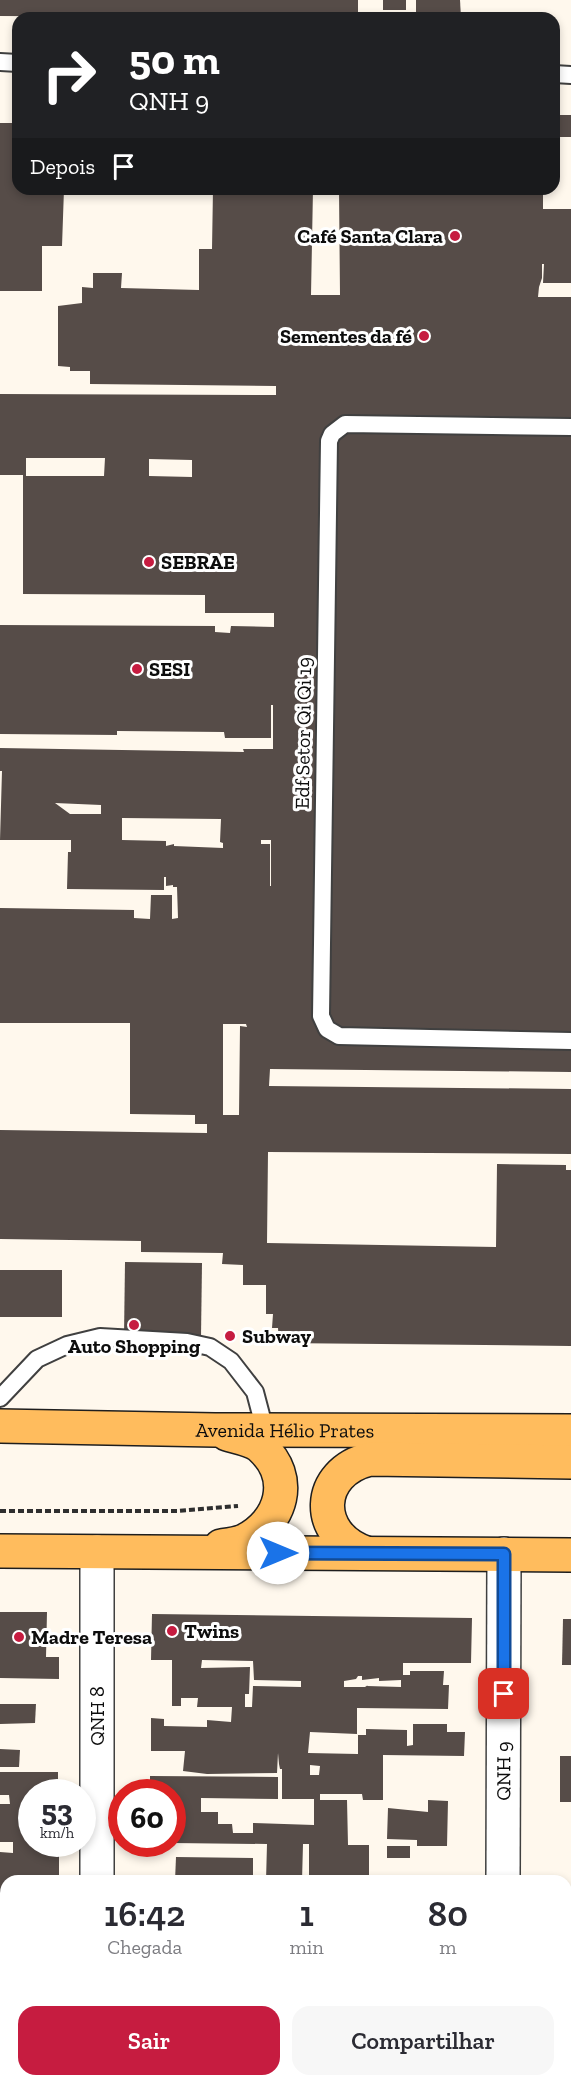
<!DOCTYPE html>
<html lang="pt">
<head>
<meta charset="utf-8">
<style>
  :root { --surface:#fff; --page:#f7f7f7; --text:#2b2b33; --muted:#7c7c81; --accent:#c61c40 }
  body { margin:0; font-family:"Zilla Slab",serif; background:var(--page); color:var(--text); height:100vh; display:flex; flex-direction:column; font-size:22px; white-space:nowrap }
  * { box-sizing:border-box; margin:0 }
  p { font-size:20px; color:var(--muted) }
  .icon { flex:none; width:33px; height:33px; fill:none; stroke:currentColor; stroke-width:2; stroke-linecap:round; stroke-linejoin:round }
  .map { position:relative; flex:1; overflow:hidden }
  .sheet { position:absolute; left:0px; top:1875px; width:572px; height:212px; display:flex; flex-direction:column; background:var(--surface); border-radius:18px 18px 0 0; box-shadow:0 3px 9px #0003 }
  .sheet>* { flex:none }
  .guide { position:absolute; left:12px; top:12px; width:548px; height:183px; border-radius:18px; box-shadow:0 3px 9px #0003; background:#202124; color:#fff; overflow:hidden }
  .speed { position:absolute; left:18px; top:1779px; display:flex; gap:12px; font-size:30px; font-weight:700; text-align:center }
  .speed>* { display:grid; place-content:center; width:78px; height:78px; border-radius:50%; background:var(--surface); box-shadow:0 3px 9px #0003; line-height:1 }
  .speed small { font-size:15px; font-weight:400 }
  .speed .limit { border:9px solid #d22; background:#fff; color:#111 }
  .pin { position:absolute; display:grid; place-items:center; width:51px; height:51px; color:#fff; margin:-26px; border-radius:12px; box-shadow:0 3px 9px #0006 }
  .me { position:absolute; width:66px; margin:-33px; rotate:90deg; stroke-linejoin:round; filter:drop-shadow(0 0 4px #0008) }
  .turn { display:flex; align-items:center; gap:21px; height:126px; padding:0 18px; font-size:27px }
  .turn .icon { width:78px; height:78px; stroke-width:2.5 }
  .turn b { display:block; font-size:42px; line-height:51px }
  .then { display:flex; align-items:center; height:57px; padding:0 18px; background:#0003; gap:12px; font-size:22px }
  .eta { display:flex; justify-content:space-evenly; align-items:center; height:102px; text-align:center }
  .eta b { font-size:36px; font-weight:600; line-height:42px }
  .button { display:flex; gap:12px; margin-top:auto; padding:12px 18px }
  .button a { flex:1; height:69px; border-radius:18px; background:var(--accent); color:#fff; font-size:24px; font-weight:600; line-height:69px; text-align:center }
  .button a+a { background:var(--page); color:var(--text) }
  .map>svg:first-child { display:block }
  .building { fill:#564c48; fill-rule:evenodd }
  .lines { fill:none; stroke-linecap:round; stroke-linejoin:round }
  .lane-casing { stroke:#404040; stroke-width:20 }
  .street-casing { stroke:#404040; stroke-width:36 }
  .primary-casing { stroke:#1e1e1e; stroke-width:36 }
  .path { stroke:#2f2f2f; stroke-width:4; stroke-dasharray:6 3; stroke-linecap:butt }
  .lane { stroke:#fff; stroke-width:16 }
  .street { stroke:#fff; stroke-width:33 }
  .primary { stroke:#ffbc5d; stroke-width:33 }
  .route-casing { stroke:#114b97; stroke-width:15 }
  .route { stroke:#1a73e8; stroke-width:10 }
  .poi-dot { fill:#c61c40; stroke:#fff; stroke-width:2 }
  .labels { text-anchor:middle; stroke-width:6; stroke-linejoin:round; paint-order:stroke }
  .poi-label { font-size:20px; font-weight:bold; fill:#0d0d0d; stroke:#fff; text-anchor:start }
  .street-label { font-size:20px; fill:#0d0d0d; stroke:#fff }
</style>
</head>
<body>
<div class="map">
<svg width="571" height="2086" viewBox="0 0 571 2086">
  <rect width="100%" height="100%" fill="#fff8ed"/>
  <!-- building -->
  <g class="building">
    <path d="M0 0H358V18L0 16Z"/>
    <rect x="383" y="0" width="23" height="10"/>
    <path d="M416 0H460L461 18H416Z"/>
    <rect x="554" y="115" width="17" height="22"/>
    <path d="M0 123H18V189H64L62 246H42V291H0Z"/>
    <path d="M213 189H313L311 295H340L339 189H543V209H571V283H543L544 264H542V278L539 287 538 297H571V1072L270 1069 269 1086 571 1089V1154L268 1152 267 1243 496 1247 497 1164 566 1165V1170H571V1346L279 1343 278 1328H272L273 1314H266V1285H243V1265L222 1264 223 1253 141 1252V1241L0 1239V1130L207 1133V1124H195V1115L130 1114V1023H0V908L134 910V918L150 919 151 895H172V919L178 918 177 887H173V885L166 886V877H164V890L67 889 68 852H71V840H0L2 771H0V748L244 752 243 749H273V705H271V738H225L224 732 117 731V735L0 734V625L215 626V632L230 633 231 626 274 627V613H205V595L23 594V475H0V394L276 395V386L90 384V371H70V367L58 366V306L82 303V287L93 288V273H122L121 288 199 290V249H212ZM26 458H105L104 476H26ZM149 459 192 460V477L149 476ZM55 803 101 805V814H70ZM122 818 221 819 220 842 223 843V848L174 846V844L166 846V841L122 840ZM261 840H271V886H270V844H261ZM223 1024H246L247 1027 240 1026 239 1115H223Z"/>
    <path d="M125 1262 202 1263 201 1337 124 1336Z"/>
    <rect x="0" y="1270" width="62" height="47"/>
    <path d="M0 1612H47L46 1657H59V1679L0 1678Z"/>
    <path d="M152 1614 472 1618 471 1663H403V1675H410V1671H444L443 1685H449L448 1709 357 1708V1734L310 1732 308 1753 358 1754V1735H366V1729L407 1730V1746L413 1745V1724H447V1732H465L464 1756 383 1755V1800H363L362 1794H320V1800H347L348 1845H369V1879H375V1881H309V1844H303L302 1881H266L267 1844 172 1843V1792H150V1776L278 1777V1799L201 1798V1812H218V1824H232L233 1833H253V1823L314 1825V1799H282V1769H280L279 1764 278 1753 277 1773 207 1774 183 1771 185 1751H151V1718L164 1719V1726L207 1727V1720L231 1722 232 1707H197L198 1698H181V1706H172V1660H151ZM202 1660 253 1661 254 1680 301 1681V1687L253 1686 252 1707H245V1694H249L250 1667 201 1668ZM358 1676H362V1680L379 1678V1681L401 1680V1687L367 1686 368 1685 365 1687H344V1681L356 1679ZM310 1765 320 1766 319 1775H310Z"/>
    <path d="M563 1619H571V1665H562Z"/>
    <path d="M0 1704H36L35 1723 0 1724Z"/>
    <path d="M0 1749 20 1750 19 1767H0Z"/>
    <rect x="560" y="1756" width="11" height="46"/>
    <path d="M0 1772H58V1792H32V1844H59V1881H6V1965H0V1852L13 1853V1842H0V1804H10L9 1795H0Z"/>
    <path d="M428 1800 448 1801 447 1846H417V1840L387 1839 388 1808 428 1812Z"/>
    <rect x="387" y="1846" width="23" height="12"/>
    <path d="M176 1857 253 1858V1881H175Z"/>
    <rect x="386" y="1876" width="60" height="5"/>
    <path d="M566 1893H571V1940L566 1939Z"/>
    <rect x="0" y="1985" width="6" height="38"/>
    <path d="M566 1985H571V2075H566V2014L567 2013 566 2012Z"/>
    <rect x="0" y="2029" width="6" height="41"/>
    <path d="M249 2080H304V2086H247Z"/>
    <rect x="307" y="2080" width="136" height="6"/>
  </g>
  <g class="lines">
    <!-- lane casing -->
    <g class="lane-casing">
      <g id="lane">
        <path d="M0 62 18 63"/>
        <path d="M554 74 571 75"/>
        <path d="M571 427 345 424 332 434 329 441 321 1016 327 1029 339 1036 571 1041"/>
        <path d="M0 1398 37 1359 67 1345 100 1337 187 1342 210 1347 231 1361 255 1392 265 1430"/>
      </g>
    </g>
    <!-- street casing -->
    <g class="street-casing">
      <g id="street">
        <path d="M97 1881V1552"/>
        <path id="s1" d="M503 1881 504 1554"/>
        <path d="M97 2086V2080"/>
        <path d="M503 2086V2080"/>
      </g>
    </g>
    <!-- primary casing -->
    <g class="primary-casing">
      <g id="primary">
        <path id="s2" d="M0 1426 215 1430 571 1431"/>
        <path d="M221 1546C228 1545 237 1544 244 1541 282 1522 295 1478 261 1447 254 1440 237 1437 227 1434"/>
        <path d="M0 1551 571 1555"/>
        <path d="M366 1553C313 1535 315 1472 370 1459L571 1462"/>
      </g>
    </g>
    <!-- path -->
    <path class="path" d="M0 1511H178L238 1506"/>
    <!-- lane -->
    <use href="#lane" class="lane"/>
    <!-- street -->
    <use href="#street" class="street"/>
    <!-- primary -->
    <use href="#primary" class="primary"/>
  </g>
  <g class="lines">
    <!-- route casing -->
    <g class="route-casing">
      <path id="route" d="M278 1553 504 1554V1694"/>
    </g>
    <!-- route -->
    <use href="#route" class="route"/>
  </g>
  <!-- markers -->
  <g class="poi-dot">
    <circle cx="455" cy="236" r="6"/>
    <circle cx="424" cy="336" r="6"/>
    <circle cx="149" cy="562" r="6"/>
    <circle cx="137" cy="669" r="6"/>
    <circle cx="134" cy="1325" r="6"/>
    <circle cx="230" cy="1336" r="6"/>
    <circle cx="172" cy="1631" r="6"/>
    <circle cx="19" cy="1637" r="6"/>
  </g>
  <g class="labels">
    <!-- poi labels -->
    <g class="poi-label">
      <text x="443" y="243" text-anchor="end">Café Santa Clara</text>
      <text x="412" y="343" text-anchor="end">Sementes da fé</text>
      <text x="161" y="569">SEBRAE</text>
      <text x="149" y="676">SESI</text>
      <text x="242" y="1343">Subway</text>
      <text x="134" y="1353" text-anchor="middle">Auto Shopping</text>
      <text x="184" y="1638">Twins</text>
      <text x="31" y="1644">Madre Teresa</text>
    </g>
    <!-- street labels -->
    <g class="street-label">
      <text transform="translate(303 733) rotate(-89)" y="7">Edf Setor Qi Qi 19</text>
      <text dy="7" stroke="none"><textPath href="#s2" startOffset="285">Avenida Hélio Prates</textPath></text>
      <text transform="translate(97 1716) rotate(-90)" y="7">QNH 8</text>
      <text dy="7" stroke="none"><textPath href="#s1" startOffset="110">QNH 9</textPath></text>
    </g>
  </g>
</svg>
<div class="speed"><div>53<small>km/h</small></div><div class="limit">60</div></div>
<div class="pin" style="left:504px;top:1694px;background:#d93025"><svg class="icon" aria-label="arrive" viewBox="0 0 24 24"><path d="M6 21V4h12l-3 4 3 4H6"/></svg></div>
<svg class="me" style="left:278px;top:1553px" viewBox="-20 -20 40 40"><circle r="19" fill="#fff"/><path d="M0-13L10 11 0 6-10 11z" fill="#1a73e8"/></svg>
<div class="guide">
<div class="turn"><svg class="icon" aria-label="right" viewBox="0 0 24 24"><path d="M7 20v-9h11M14 6l5 5-5 5"/></svg><div><b>50 m</b>QNH 9</div></div>
<div class="then">Depois<svg class="icon" aria-label="arrive" viewBox="0 0 24 24"><path d="M6 21V4h12l-3 4 3 4H6"/></svg></div>
</div>
<section class="sheet">
<div class="eta">
<div><b>16:42</b><p>Chegada</p></div>
<div><b>1</b><p>min</p></div>
<div><b>80</b><p>m</p></div>
</div>
<div class="button"><a>Sair</a><a>Compartilhar</a></div>
</section>
</div>
</body>
</html>
